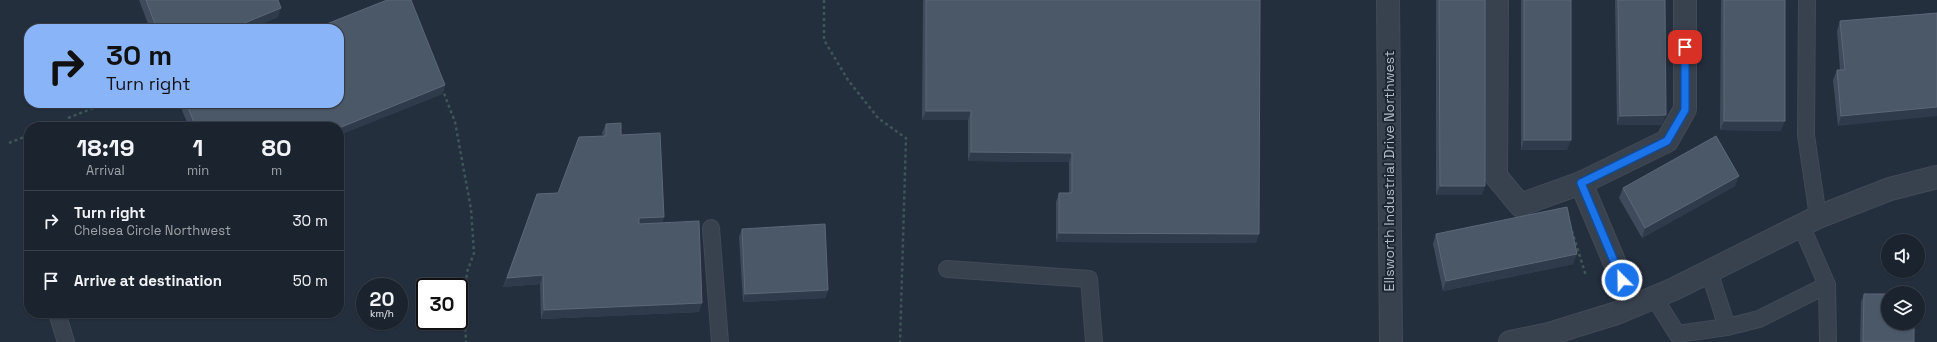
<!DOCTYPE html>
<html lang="en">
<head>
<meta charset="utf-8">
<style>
  :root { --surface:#1b232e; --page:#242b36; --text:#f1f3f6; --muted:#a0a4aa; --line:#39404a }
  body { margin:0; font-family:"Space Grotesk",sans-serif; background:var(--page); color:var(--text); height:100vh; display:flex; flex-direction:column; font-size:15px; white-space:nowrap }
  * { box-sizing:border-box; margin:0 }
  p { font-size:13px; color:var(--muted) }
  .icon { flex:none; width:22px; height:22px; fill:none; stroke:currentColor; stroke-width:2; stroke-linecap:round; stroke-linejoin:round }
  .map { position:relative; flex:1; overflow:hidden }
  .panel { position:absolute; left:24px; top:122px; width:320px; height:196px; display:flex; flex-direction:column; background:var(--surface); border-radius:16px; box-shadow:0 1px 3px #0004,0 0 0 1px var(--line) }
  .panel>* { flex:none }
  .top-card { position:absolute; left:24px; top:24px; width:320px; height:84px; border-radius:16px; box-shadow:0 1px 3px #0004,0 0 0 1px var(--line); background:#8ab4f8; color:#111; overflow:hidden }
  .tools { position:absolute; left:1881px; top:234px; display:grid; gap:8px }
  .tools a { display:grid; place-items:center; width:44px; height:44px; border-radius:50%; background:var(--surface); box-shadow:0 1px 3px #0004,0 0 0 1px var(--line); font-size:20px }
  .speed { position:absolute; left:356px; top:278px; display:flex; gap:8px; font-size:20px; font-weight:700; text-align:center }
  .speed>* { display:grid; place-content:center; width:52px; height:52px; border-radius:50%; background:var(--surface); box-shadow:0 1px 3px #0004,0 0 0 1px var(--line); line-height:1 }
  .speed small { font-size:10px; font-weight:400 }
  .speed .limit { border:2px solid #111; border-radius:6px; background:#fff; color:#111 }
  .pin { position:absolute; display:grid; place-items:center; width:34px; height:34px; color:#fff; margin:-17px; border-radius:8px; box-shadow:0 2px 6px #0006 }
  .me { position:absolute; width:44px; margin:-22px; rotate:337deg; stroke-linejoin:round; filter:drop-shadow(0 0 3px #0008) }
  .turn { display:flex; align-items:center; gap:14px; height:84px; padding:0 16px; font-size:18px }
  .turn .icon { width:52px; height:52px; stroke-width:2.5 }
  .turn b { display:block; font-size:28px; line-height:34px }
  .eta { display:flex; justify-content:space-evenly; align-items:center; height:68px; text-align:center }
  .eta b { font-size:24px; font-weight:800; line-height:28px }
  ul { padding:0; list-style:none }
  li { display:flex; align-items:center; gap:12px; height:60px; padding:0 16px; border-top:1px solid var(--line) }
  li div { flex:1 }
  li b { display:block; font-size:15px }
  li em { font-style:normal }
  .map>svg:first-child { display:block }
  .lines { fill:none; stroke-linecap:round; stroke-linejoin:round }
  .service-casing { stroke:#414a57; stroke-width:18 }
  .minor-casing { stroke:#414a57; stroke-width:24 }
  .path { stroke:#3f5557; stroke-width:2.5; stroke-dasharray:3 3; stroke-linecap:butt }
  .service { stroke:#38414e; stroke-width:16 }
  .minor { stroke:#38414e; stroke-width:22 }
  .wall { fill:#3f4b5c }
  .shaded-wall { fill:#2f3b4b }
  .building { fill:#4b5868; stroke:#5c6777 }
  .route-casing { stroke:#114b97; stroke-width:10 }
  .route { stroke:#1a73e8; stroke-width:7 }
  .labels { text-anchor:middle; stroke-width:4; stroke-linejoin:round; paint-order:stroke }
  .street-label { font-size:14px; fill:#b4bcc9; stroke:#1d2633 }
</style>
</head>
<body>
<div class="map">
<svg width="1937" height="342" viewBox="0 0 1937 342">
  <rect width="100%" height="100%" fill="#242f3e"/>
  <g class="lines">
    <!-- service casing -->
    <g class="service-casing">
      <g id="service">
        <path d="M1807 0 1806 135 1818 217"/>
        <path d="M1801 225 1827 285 1828 342"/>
        <path d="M711 228 720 342"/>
        <path d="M947 269 1089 279 1094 342"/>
        <path d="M1709 271 1727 327"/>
        <path d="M1654 297 1677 334 1727 327 1759 319 1827 285"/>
        <path d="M57 313 66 342"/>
      </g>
    </g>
    <!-- minor casing -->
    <g class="minor-casing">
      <g id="minor">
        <path d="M1388 0 1391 342"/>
        <path d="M1497 0 1496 176 1520 205 1581 183 1667 141 1685 109V0"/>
        <path d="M1581 183 1633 306"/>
        <path d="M1510 342 1549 334 1617 313 1674 289 1818 217 1890 189 1937 177"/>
      </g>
    </g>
    <!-- path -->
    <g class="path">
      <path d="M824 0V40L848 80 878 118 906 138 900 342"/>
      <path d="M442 88 455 122 471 209 474 253 467 272 464 304 466 342"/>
      <path d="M68 118 106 103"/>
      <path d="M9 143 29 135"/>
      <path d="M1572 231 1586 276"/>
    </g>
    <!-- service -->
    <use href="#service" class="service"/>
    <!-- minor -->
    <use href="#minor" class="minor"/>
  </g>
  <!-- wall -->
  <g class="wall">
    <path d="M139 0H278V17L249 29H150Z"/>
    <path d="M923 0H1260L1256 243 1056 242V202L1059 193H1069V162L968 161V120H922Z"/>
    <path d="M1436 0H1485L1482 195H1436Z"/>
    <path d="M1521 0H1571L1567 150H1521Z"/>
    <path d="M1615 0H1665L1662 125H1617Z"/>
    <path d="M1721 0H1785L1781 131 1720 130Z"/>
    <path d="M1937 13 1838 126 1833 80 1837 70H1840L1837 31 1840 21Z"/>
    <path d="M445 85 442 94 339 135V127H189L179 103H339Z"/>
    <path d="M606 124 621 135 664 217 662 223 699 312 541 319 540 284 503 287 537 194 558 193 603 136 602 133Z"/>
    <path d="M1735 186 1642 238 1619 198 1623 188Z"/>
    <path d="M742 229 828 290 825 298 743 302 739 237Z"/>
    <path d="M1436 234 1573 264 1443 291 1433 244Z"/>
    <path d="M1864 294 1914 342H1860L1861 302Z"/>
  </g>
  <!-- shaded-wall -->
  <g class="shaded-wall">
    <path d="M281 8 278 17 249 29H230Z"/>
    <path d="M445 85 442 94 339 135V128Z"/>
    <path d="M1937 107V116L1838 126 1841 116Z"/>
    <path d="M926 111H971L968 120H922Z"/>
    <path d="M1666 115 1662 125H1617L1620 116Z"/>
    <path d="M1724 121H1785L1781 131 1720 130Z"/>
    <path d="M1524 140H1571L1567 150H1521Z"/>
    <path d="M971 152 1072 153 1069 162 968 161Z"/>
    <path d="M1739 176 1735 186 1642 238 1645 228Z"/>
    <path d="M1440 186H1485L1482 195H1436Z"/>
    <path d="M664 217 661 225 636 227 639 218Z"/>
    <path d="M1059 233 1259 234 1256 243 1056 242Z"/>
    <path d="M1577 254 1573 264 1443 291 1446 281Z"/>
    <path d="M543 275 540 284 503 287 507 278Z"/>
    <path d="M828 290 825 298 743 302 745 294Z"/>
    <path d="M702 303 699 312 541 319 544 310Z"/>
  </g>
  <!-- building -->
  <g class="building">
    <path d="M146 0H278L281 8 230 29H157Z"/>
    <path d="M387 0H411L445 85 339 128V127H196L186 103H339V29H314Z"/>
    <path d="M926 0H1260L1259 234 1059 233V193H1072V153L971 152V111H926Z"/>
    <path d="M1439 0H1485V186H1440Z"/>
    <rect x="1524" y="0" width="47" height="140"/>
    <path d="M1618 0H1665L1666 115 1620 116Z"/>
    <rect x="1724" y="0" width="61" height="121"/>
    <path d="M1937 13V107L1841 116 1837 70H1845L1840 21Z"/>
    <path d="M621 123V135L660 133 664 217 639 218V224L699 221 702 303 544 310 543 275 507 278 537 194 558 193 579 137 606 136V124Z"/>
    <path d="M1716 136 1739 176 1645 228 1623 188Z"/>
    <path d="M1567 207 1577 254 1446 281 1436 234Z"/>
    <path d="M825 224 828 290 745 294 742 229Z"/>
    <path d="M1864 294H1888V323H1914V342H1863Z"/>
  </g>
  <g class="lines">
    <!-- route casing -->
    <g class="route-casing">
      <path id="route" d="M1622 280 1581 183 1667 141 1685 110V47"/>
    </g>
    <!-- route -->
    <use href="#route" class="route"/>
  </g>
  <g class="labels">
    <!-- street labels -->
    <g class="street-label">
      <text transform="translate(1389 171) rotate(-90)" y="5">Ellsworth Industrial Drive Northwest</text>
    </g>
  </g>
</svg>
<div class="tools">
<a><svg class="icon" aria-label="sound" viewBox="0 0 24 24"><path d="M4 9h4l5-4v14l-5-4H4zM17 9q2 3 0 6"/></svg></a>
<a><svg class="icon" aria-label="layers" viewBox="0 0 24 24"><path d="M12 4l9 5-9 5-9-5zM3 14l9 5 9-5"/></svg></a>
</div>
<div class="speed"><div>20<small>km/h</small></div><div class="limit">30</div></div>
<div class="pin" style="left:1685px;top:47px;background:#d93025"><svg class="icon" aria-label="arrive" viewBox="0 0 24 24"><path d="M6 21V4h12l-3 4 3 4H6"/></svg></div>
<svg class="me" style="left:1622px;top:280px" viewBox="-20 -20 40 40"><circle r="17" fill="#1a73e8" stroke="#fff" stroke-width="3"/><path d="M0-11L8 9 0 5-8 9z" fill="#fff"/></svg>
<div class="top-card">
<div class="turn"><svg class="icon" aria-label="right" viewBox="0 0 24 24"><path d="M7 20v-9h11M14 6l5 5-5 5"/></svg><div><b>30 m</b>Turn right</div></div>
</div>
<section class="panel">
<div class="eta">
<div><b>18:19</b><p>Arrival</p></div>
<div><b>1</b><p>min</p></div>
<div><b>80</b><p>m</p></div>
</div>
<ul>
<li><svg class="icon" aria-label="right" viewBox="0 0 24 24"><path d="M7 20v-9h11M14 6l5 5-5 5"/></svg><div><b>Turn right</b><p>Chelsea Circle Northwest</p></div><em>30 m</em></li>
<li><svg class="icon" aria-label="arrive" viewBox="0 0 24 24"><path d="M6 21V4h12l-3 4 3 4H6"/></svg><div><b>Arrive at destination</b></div><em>50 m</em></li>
</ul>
</section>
</div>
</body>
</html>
